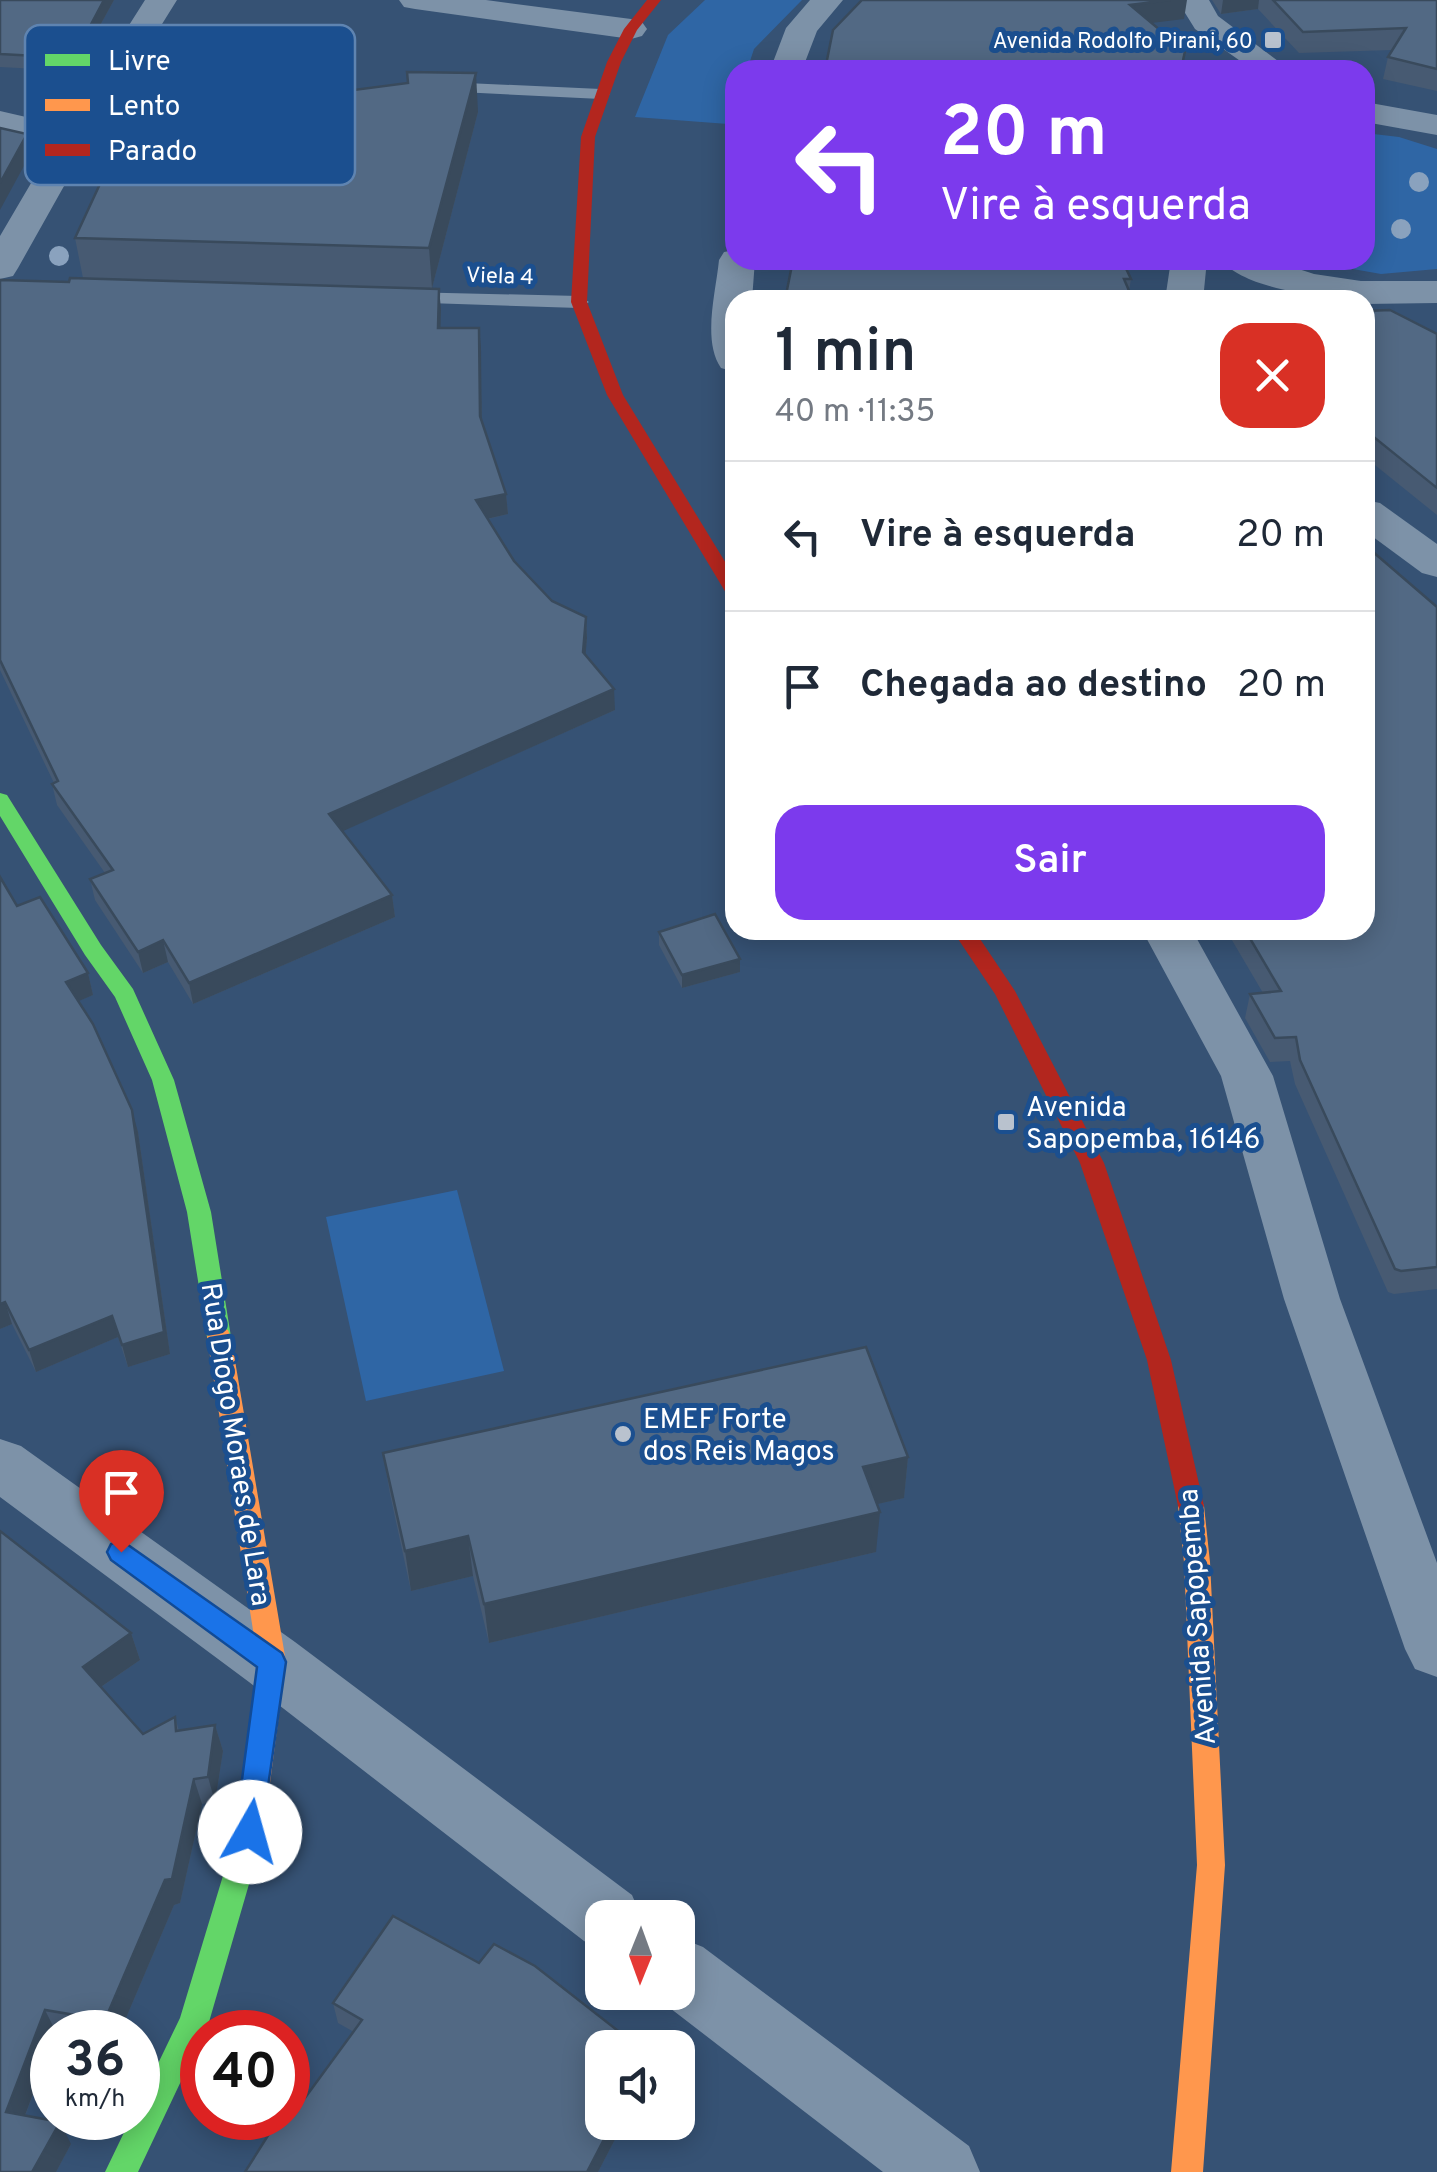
<!DOCTYPE html>
<html lang="pt">
<head>
<meta charset="utf-8">
<style>
  :root { --surface:#fff; --page:#f2f2f3; --text:#1f2937; --muted:#747a83; --line:#e0e1e3; --accent:#7c3aed }
  body { margin:0; font-family:Overpass,sans-serif; background:var(--page); color:var(--text); height:100vh; display:flex; flex-direction:column; font-size:38px; white-space:nowrap }
  * { box-sizing:border-box; margin:0 }
  p { font-size:32px; color:var(--muted) }
  .icon { flex:none; width:55px; height:55px; fill:none; stroke:currentColor; stroke-width:2; stroke-linecap:round; stroke-linejoin:round }
  .map { position:relative; flex:1; overflow:hidden }
  .side { position:absolute; left:725px; top:290px; width:650px; height:650px; display:flex; flex-direction:column; background:var(--surface); border-radius:30px; box-shadow:0 5px 25px #0003 }
  .side>* { flex:none }
  .hud { position:absolute; left:725px; top:60px; width:650px; height:210px; border-radius:30px; box-shadow:0 5px 25px #0003; background:#7c3aed; color:#fff; overflow:hidden }
  .needle { width:65px; rotate:181deg }
  .fabs { position:absolute; left:585px; top:1900px; display:grid; gap:20px }
  .fabs a { display:grid; place-items:center; width:110px; height:110px; border-radius:20px; background:var(--surface); box-shadow:0 5px 25px #0003; font-size:50px }
  .speed { position:absolute; left:30px; top:2010px; display:flex; gap:20px; font-size:50px; font-weight:700; text-align:center }
  .speed>* { display:grid; place-content:center; width:130px; height:130px; border-radius:50%; background:var(--surface); box-shadow:0 5px 25px #0003; line-height:1 }
  .speed small { font-size:25px; font-weight:400 }
  .speed .limit { border:15px solid #d22; background:#fff; color:#111 }
  .pin { position:absolute; display:grid; place-items:center; width:85px; height:85px; color:#fff; margin:-102px -42px; border-radius:50% 50% 50% 0; rotate:-45deg; box-shadow:0 0 10px #0007 }
  .pin .icon { rotate:45deg }
  .me { position:absolute; width:110px; margin:-55px; rotate:7deg; stroke-linejoin:round; filter:drop-shadow(0 0 8px #0008) }
  .turn { display:flex; align-items:center; gap:35px; height:210px; padding:0 50px; font-size:45px }
  .turn .icon { width:130px; height:130px; stroke-width:2.5 }
  .turn b { display:block; font-size:70px; line-height:85px }
  .round { display:grid; place-items:center; flex:none; width:105px; height:105px; border-radius:30px; background:var(--page) }
  .headline { display:flex; align-items:center; justify-content:space-between; height:170px; padding:0 50px }
  h1 { font-size:60px; font-weight:600; line-height:75px }
  .action { display:flex; gap:20px; margin-top:auto; padding:20px 50px }
  .action a { flex:1; height:115px; border-radius:30px; background:var(--accent); color:#fff; font-size:40px; font-weight:600; line-height:115px; text-align:center }
  ul { padding:0; list-style:none }
  li { display:flex; align-items:center; gap:30px; height:150px; padding:0 50px; border-top:2px solid var(--line) }
  li div { flex:1 }
  li b { display:block; font-size:38px }
  li em { font-style:normal }
  .map>svg:first-child { display:block }
  .green { fill:#2f66a5 }
  .lines { fill:none; stroke-linecap:round; stroke-linejoin:round }
  .lane { fill:#7d92a8; fill-rule:evenodd }
  .street { fill:#7d92a8; fill-rule:evenodd }
  .fast { fill:#63d668; fill-rule:evenodd }
  .slow { fill:#ff974d; fill-rule:evenodd }
  .jam { fill:#b3261e; fill-rule:evenodd }
  .tree { fill:#8aa2be }
  .wall { fill:#475a72 }
  .shaded-wall { fill:#394a5c }
  .building { fill:#526984; stroke:#394a5c; stroke-width:2.5 }
  .route { fill:#1a73e8; stroke:#114b97; stroke-width:2.5 }
  .poi-dot { fill:#b9c2ce; stroke:#1b4f8f; stroke-width:4 }
  .labels { text-anchor:middle; stroke-width:10; stroke-linejoin:round; paint-order:stroke }
  .far-poi-label { font-size:22px; fill:#fff; stroke:#1b4f8f; text-anchor:end }
  .far-street-label { font-size:22px; fill:#fff; stroke:#1b4f8f }
  .poi-label { font-size:28px; fill:#fff; stroke:#1b4f8f; text-anchor:start }
  .street-label { font-size:28px; fill:#fff; stroke:#1b4f8f }
  .key { fill:#1b4f8f; stroke:#5f84b1; stroke-width:2.5 }
  .key-label { font-size:28px; fill:#fff }
</style>
</head>
<body>
<div class="map">
<svg width="1437" height="2172" viewBox="0 0 1437 2172">
  <rect width="100%" height="100%" fill="#365274"/>
  <!-- green -->
  <g class="green">
    <path d="M705 0H802L754 49 747 70H735V104L728 124 635 117 668 35Z"/>
    <path d="M1365 133 1399 137 1437 149V269L1381 274 1302 260H1365Z"/>
    <path d="M457 1190 504 1371 366 1401 326 1217Z"/>
  </g>
  <g class="lines">
    <!-- lane -->
    <g class="lane">
      <path d="M466 83 601 89 610 94 601 99 460 92 457 88Z"/>
      <path d="M405 292 579 296 589 302 579 308 398 302V294Z"/>
    </g>
    <!-- street -->
    <g class="street">
      <path d="M145 0H177L91 138 18 268 13 276 0 279V236L54 144 0 131V111L65 126Z"/>
      <path d="M399 0H486L631 19 642 22 647 29 642 36 631 39 415 9 404 7Z"/>
      <path d="M810 0H843L817 31 802 70H770L786 28Z"/>
      <path d="M1177 0H1209L1218 16 1290 70H1253L1195 29Z"/>
      <path d="M1365 102 1437 115V135L1365 122Z"/>
      <path d="M735 250V260H755L752 300H735V372L721 368C702 340 716 292 719 260L724 252Z"/>
      <path d="M1171 260H1207L1203 300H1165Z"/>
      <path d="M1222 260H1271L1314 274 1361 281H1437V303L1365 304V300C1331 300 1242 289 1222 260Z"/>
      <path d="M1365 500 1380 503 1437 544V577L1422 573 1365 531Z"/>
      <path d="M1142 930H1192L1273 1076 1340 1299 1437 1563V1677L1415 1669 1405 1649 1284 1299 1221 1076Z"/>
      <path d="M0 1439 21 1446 295 1642 632 1895 642 1918H602V1949L584 1941 249 1682 0 1497Z"/>
      <path d="M678 1937 703 1947 969 2146 980 2172H883L653 1995 678 1992Z"/>
    </g>
    <!-- fast -->
    <g class="fast">
      <path d="M0 793 7 795 101 945 133 989 174 1080 211 1212 231 1337 228 1344 219 1347 210 1344 207 1337 187 1212 152 1080 115 997 85 955 0 816Z"/>
      <path d="M249 1823 259 1827 263 1836 209 2022 138 2172H105L131 2118H138V2105L180 2018 235 1836 239 1827Z"/>
    </g>
    <!-- slow -->
    <g class="slow">
      <path d="M219 1327 228 1330 231 1337 286 1662 263 1836 259 1845 249 1849 239 1845 235 1836 258 1662 207 1337 210 1330Z"/>
      <path d="M1191 1495 1200 1498 1204 1506 1210 1562 1225 1865 1203 2172H1171L1197 1865 1184 1562 1178 1506 1182 1498Z"/>
    </g>
    <!-- jam -->
    <g class="jam">
      <path d="M647 0H661L637 30 621 62 595 137 587 302 623 395 735 578V599L726 593 607 395 571 302 581 137 607 62 624 29Z"/>
      <path d="M952 930H974L1015 991 1104 1163 1171 1360 1204 1506 1200 1514 1191 1517 1182 1514 1178 1506 1147 1360 1080 1163 995 994Z"/>
    </g>
  </g>
  <!-- trees -->
  <g class="tree">
    <circle cx="1419" cy="182" r="10"/>
    <circle cx="1401" cy="229" r="10"/>
    <circle cx="59" cy="256" r="10"/>
  </g>
  <!-- wall -->
  <g class="wall">
    <path d="M0 0H114L75 71 0 67Z"/>
    <path d="M1212 0H1437V91L1383 79 1388 57 1392 50 1299 53 1258 9 1221 14Z"/>
    <path d="M478 112 432 288 439 289 440 328H479L482 420 506 494 508 514 488 519 514 561 552 601 586 617 587 638 585 655 615 710 342 831 392 895 395 917 193 1004 168 962 143 973 95 900 90 879 105 873 57 805 52 784 54 783 0 670V280L69 282 83 278 75 238Z"/>
    <path d="M793 260H1134L1132 269H1126L1131 279 1129 291Z"/>
    <path d="M1365 311 1437 334V515L1365 457Z"/>
    <path d="M1368 548 1437 607V1289L1394 1294 1388 1292 1295 1084 1290 1061 1270 1062 1245 1018 1250 994 1263 993 1226 930H1365Z"/>
    <path d="M17 906 88 973 93 995 78 1001 138 1132 170 1354 128 1367 118 1337 36 1372 12 1324 0 1329Z"/>
    <path d="M659 932 740 972 682 988 659 945Z"/>
    <path d="M383 1453 908 1457 904 1498 877 1504 876 1552 489 1643 473 1576 411 1591 390 1494Z"/>
    <path d="M0 1531 131 1633 140 1660 101 1687 143 1734 175 1717 179 1731 215 1725 223 1751 215 1802 202 1804 180 1903 174 1905 120 2032H52V2043L25 2116 71 2144 56 2172H0Z"/>
    <path d="M333 2003 602 2122H624L598 2172H245L305 2098 354 2032 338 2023Z"/>
  </g>
  <!-- shaded-wall -->
  <g class="shaded-wall">
    <path d="M104 0H114L75 71 73 58Z"/>
    <path d="M1170 0H1187L1184 19 1127 26 1130 5Z"/>
    <path d="M1223 0H1259L1258 9 1221 14Z"/>
    <path d="M476 73 478 112 432 288 429 248Z"/>
    <path d="M27 134 31 153 0 210V183Z"/>
    <path d="M439 289 441 309 440 349 438 328Z"/>
    <path d="M479 328 481 348 482 437 480 416Z"/>
    <path d="M506 494 508 514 478 521 476 500Z"/>
    <path d="M586 617 587 638 584 673 583 652Z"/>
    <path d="M614 689 615 710 332 836 329 814Z"/>
    <path d="M392 895 395 917 193 1004 189 983Z"/>
    <path d="M163 940 168 962 143 973 138 952Z"/>
    <path d="M740 959V972L682 988V975Z"/>
    <path d="M88 973 93 995 72 1004 66 982Z"/>
    <path d="M132 1110 138 1132 170 1354 128 1367 122 1345Z"/>
    <path d="M5 1302 12 1324 0 1329V1304Z"/>
    <path d="M112 1316 118 1337 36 1372 29 1350Z"/>
    <path d="M908 1457 904 1498 860 1508 863 1467Z"/>
    <path d="M880 1512 876 1552 489 1643 484 1604Z"/>
    <path d="M468 1536 473 1576 411 1591 405 1551Z"/>
    <path d="M131 1633 140 1660 92 1693 83 1667Z"/>
    <path d="M215 1725 223 1751 215 1802 208 1777Z"/>
    <path d="M194 1779 202 1804 180 1903 174 1905 120 2032H111L105 2020Z"/>
    <path d="M45 2010 56 2032H52V2043L18 2134 6 2112Z"/>
    <path d="M60 2122 71 2144 56 2172H32Z"/>
    <path d="M613 2122H624L598 2172H587Z"/>
  </g>
  <!-- building -->
  <g class="building">
    <path d="M0 0H104L73 58 0 54Z"/>
    <path d="M862 0H1170L1130 5 1185 51 1181 70H825L833 30Z"/>
    <path d="M1273 0H1437V69L1388 57 1406 28 1303 32Z"/>
    <path d="M407 72 476 73 429 248 75 238 130 119 408 83Z"/>
    <path d="M0 128 27 134 0 183Z"/>
    <path d="M793 260H1122L1131 279H1124L1133 300H785Z"/>
    <path d="M70 278 439 289 438 328H479L480 416 506 494 476 500 514 561 552 601 586 617 583 652 614 689 329 814 392 895 189 983 163 940 138 952 90 879 113 870 52 784 58 781 0 660V280L69 282Z"/>
    <path d="M1390 310 1437 334V488L1365 430V311Z"/>
    <path d="M1365 545 1437 607V1267L1401 1271 1395 1269 1300 1060 1296 1037 1275 1038 1250 994 1281 991 1245 930H1365Z"/>
    <path d="M0 877 17 906 40 897 88 973 66 982 93 1024 132 1110 164 1332 122 1345 112 1316 29 1350 5 1302 0 1304Z"/>
    <path d="M715 914 740 959 682 975 659 932Z"/>
    <path d="M866 1347 908 1457 863 1467 880 1512 484 1604 468 1536 405 1551 383 1453Z"/>
    <path d="M0 1531 131 1633 83 1667 143 1734 175 1717 176 1731 215 1725 208 1777 194 1779 172 1879 165 1880 105 2020 45 2010 6 2112 60 2122 32 2172H0Z"/>
    <path d="M393 1916 479 1963 494 1944 535 1966 640 2048H602V2122H613L587 2172H245L279 2118H288V2103L294 2092 305 2098 362 2020 333 2003Z"/>
  </g>
  <!-- route -->
  <path class="route" d="M121 1540 282 1653 286 1662 260 1842 250 1846 240 1842 235 1832 257 1667 111 1560 107 1552 111 1544Z"/>
  <!-- markers -->
  <g class="poi-dot">
    <rect x="1263" y="30" width="20" height="20" rx="5"/>
    <rect x="996" y="1112" width="20" height="20" rx="5"/>
    <circle cx="623" cy="1434" r="10"/>
  </g>
  <g class="labels">
    <!-- far-poi labels -->
    <g class="far-poi-label">
      <text x="1253" y="48">Avenida Rodolfo Pirani, 60</text>
    </g>
    <!-- far-street labels -->
    <g class="far-street-label">
      <text transform="translate(500 275) rotate(2)" y="8">Viela 4</text>
    </g>
    <!-- poi labels -->
    <g class="poi-label">
      <text x="1026" y="1116">Avenida<tspan x="1026" dy="32">Sapopemba, 16146</tspan></text>
      <text x="643" y="1428">EMEF Forte<tspan x="643" dy="32">dos Reis Magos</tspan></text>
    </g>
    <!-- street labels -->
    <g class="street-label">
      <text transform="translate(237 1444) rotate(81)" y="10">Rua Diogo Moraes de Lara</text>
      <text transform="translate(1196 1617) rotate(-94)" y="10">Avenida Sapopemba</text>
    </g>
  </g>
  <!-- legend -->
  <rect x="25" y="25" width="330" height="160" rx="15" class="key"/>
  <rect x="45" y="54" width="45" height="12" fill="#63d668"/>
  <rect x="45" y="99" width="45" height="12" fill="#ff974d"/>
  <rect x="45" y="144" width="45" height="12" fill="#b3261e"/>
  <g class="key-label">
    <text x="108" y="70">Livre</text>
    <text x="108" y="115">Lento</text>
    <text x="108" y="160">Parado</text>
  </g>
</svg>
<div class="fabs">
<a><svg class="needle" viewBox="-14 -14 28 28"><path d="M0-13l5 13h-10z" fill="#e53935"/><path d="M0 13l5-13h-10z" fill="#747a83"/></svg></a>
<a><svg class="icon" aria-label="sound" viewBox="0 0 24 24"><path d="M4 9h4l5-4v14l-5-4H4zM17 9q2 3 0 6"/></svg></a>
</div>
<div class="speed"><div>36<small>km/h</small></div><div class="limit">40</div></div>
<div class="pin" style="left:121px;top:1552px;background:#d93025"><svg class="icon" aria-label="arrive" viewBox="0 0 24 24"><path d="M6 21V4h12l-3 4 3 4H6"/></svg></div>
<svg class="me" style="left:250px;top:1832px" viewBox="-20 -20 40 40"><circle r="19" fill="#fff"/><path d="M0-13L10 11 0 6-10 11z" fill="#1a73e8"/></svg>
<div class="hud">
<div class="turn"><svg class="icon" aria-label="left" viewBox="0 0 24 24"><path d="M17 20v-9H6M10 6l-5 5 5 5"/></svg><div><b>20 m</b>Vire à esquerda</div></div>
</div>
<section class="side">
<div class="headline"><div><h1>1 min</h1><p>40 m · 11:35</p></div><a class="round" style="background:#d93025;color:#fff"><svg class="icon" aria-label="close" viewBox="0 0 24 24"><path d="M6 6l12 12M18 6L6 18"/></svg></a></div>
<ul>
<li><svg class="icon" aria-label="left" viewBox="0 0 24 24"><path d="M17 20v-9H6M10 6l-5 5 5 5"/></svg><div><b>Vire à esquerda</b></div><em>20 m</em></li>
<li><svg class="icon" aria-label="arrive" viewBox="0 0 24 24"><path d="M6 21V4h12l-3 4 3 4H6"/></svg><div><b>Chegada ao destino</b></div><em>20 m</em></li>
</ul>
<div class="action"><a>Sair</a></div>
</section>
</div>
</body>
</html>
